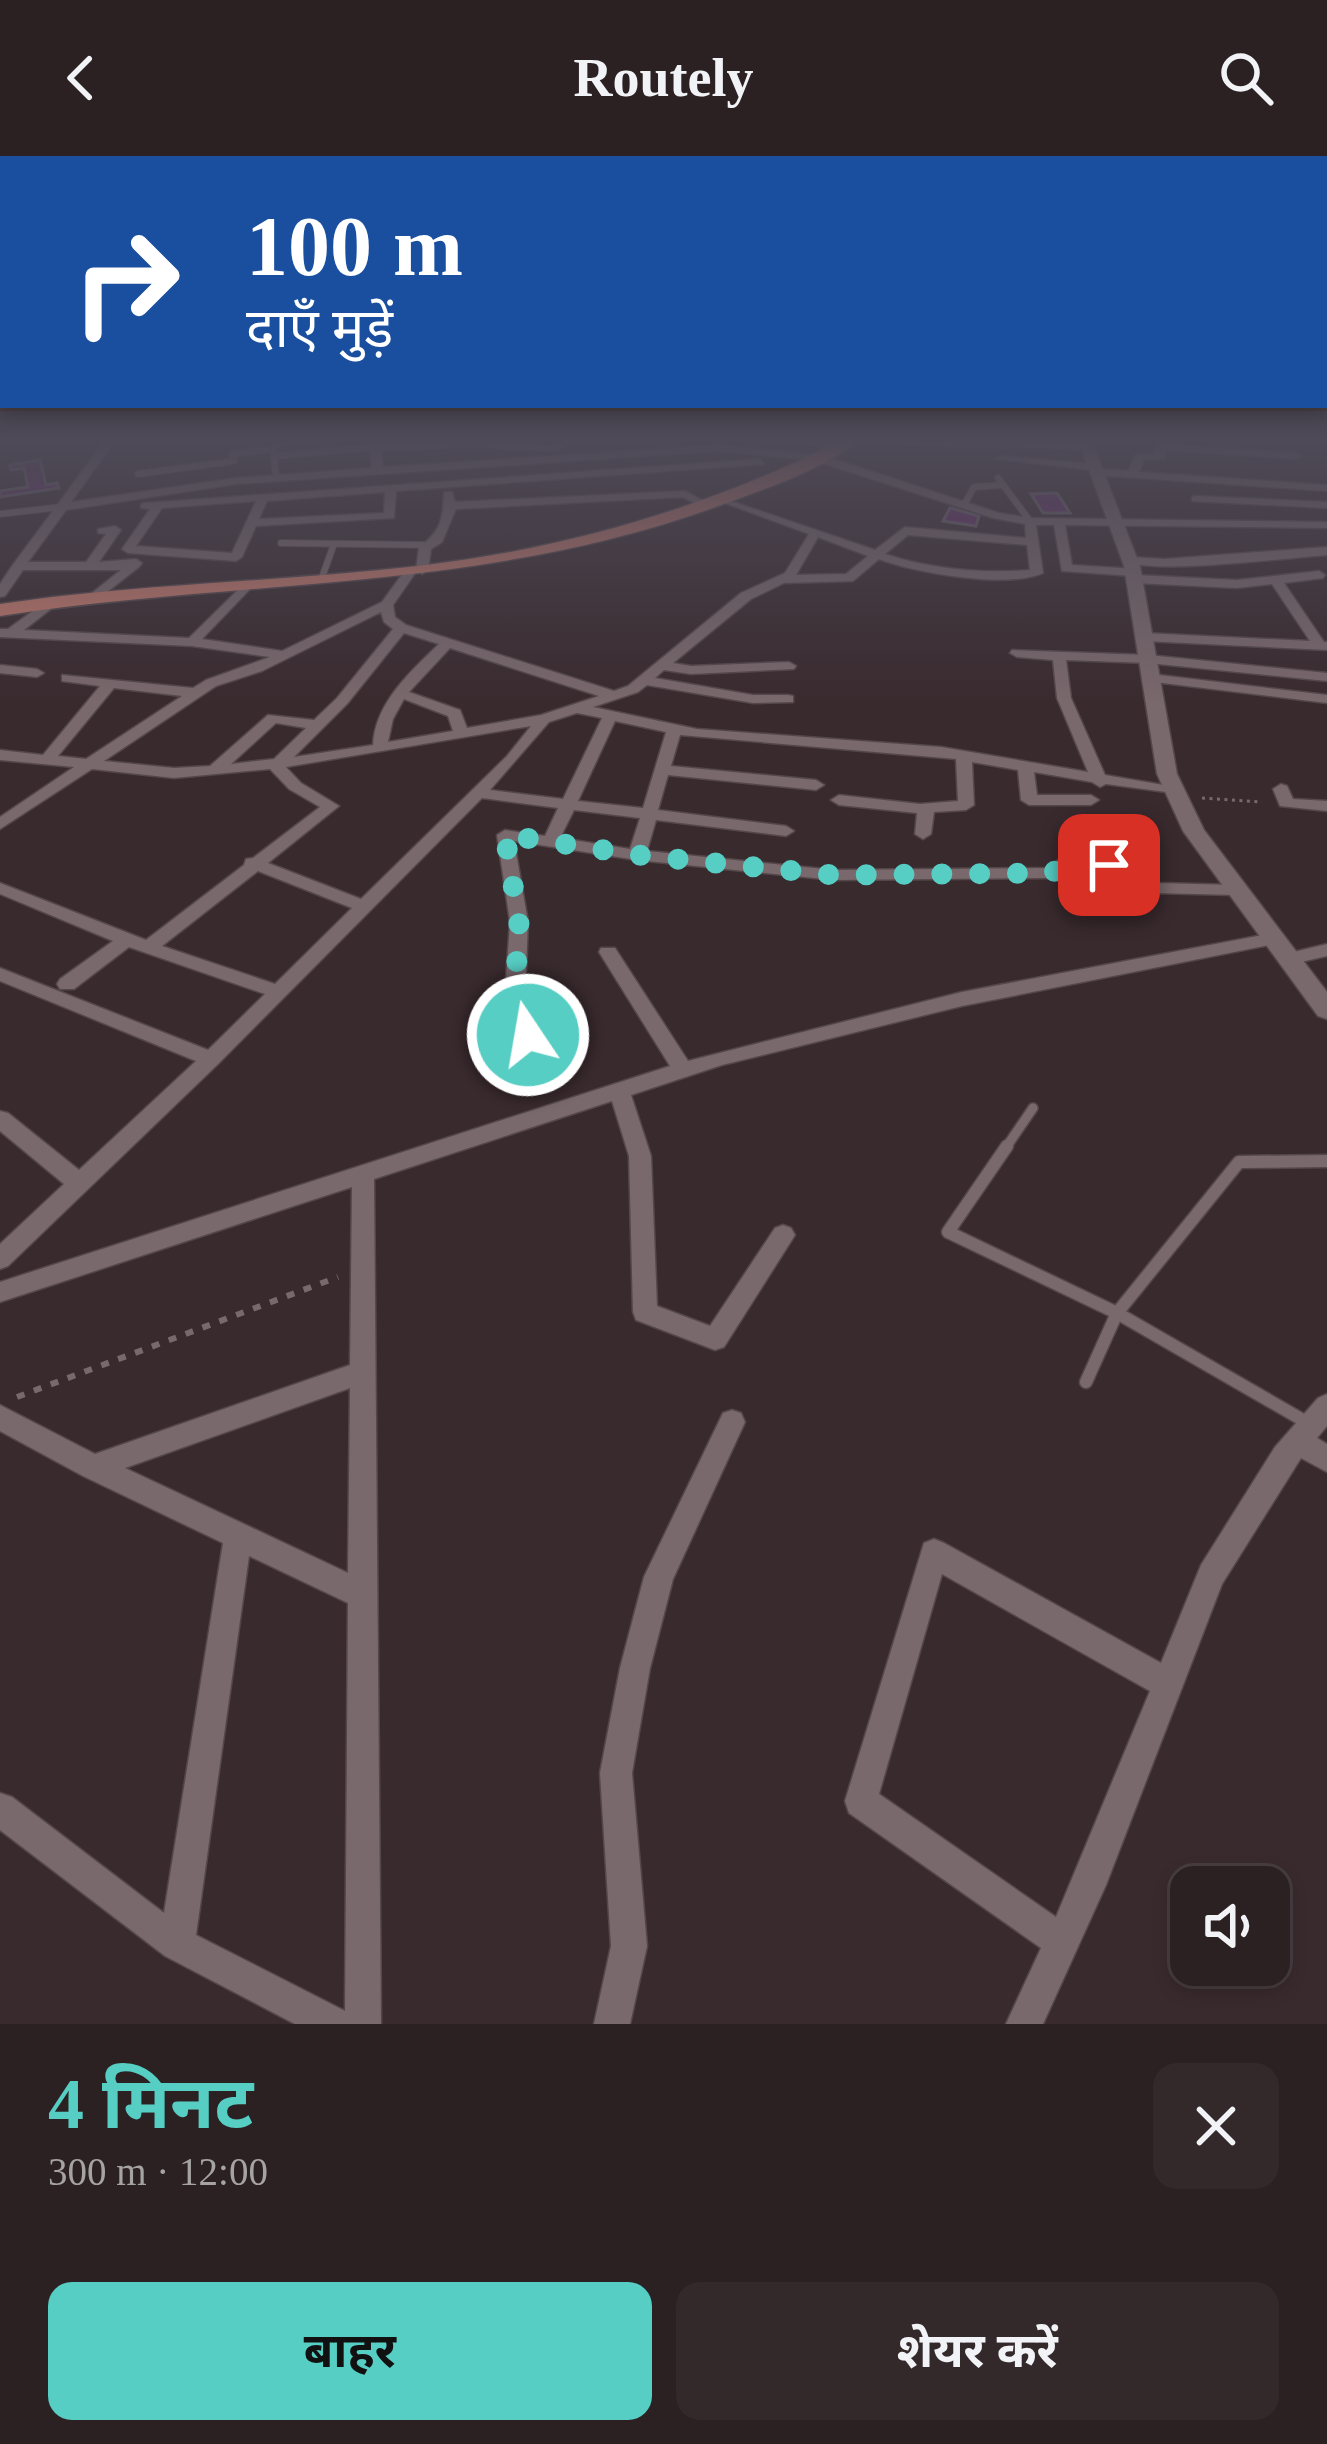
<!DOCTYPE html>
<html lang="hi">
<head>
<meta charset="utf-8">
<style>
  :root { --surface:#2b2022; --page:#33282a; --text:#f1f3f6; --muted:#a6a3a5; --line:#473e40; --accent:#56cec4 }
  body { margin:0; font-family:"Times New Roman","Noto Sans Devanagari",serif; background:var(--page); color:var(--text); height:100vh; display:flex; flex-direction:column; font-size:45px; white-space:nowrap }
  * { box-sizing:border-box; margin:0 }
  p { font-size:39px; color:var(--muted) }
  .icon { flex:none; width:66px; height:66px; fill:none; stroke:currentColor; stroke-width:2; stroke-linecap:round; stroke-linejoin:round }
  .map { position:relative; height:1868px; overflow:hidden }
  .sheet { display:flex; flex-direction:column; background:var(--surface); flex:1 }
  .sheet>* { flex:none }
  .guide { position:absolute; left:0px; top:0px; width:1329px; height:252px; box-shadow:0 6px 18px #0003,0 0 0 3px var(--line); background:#1a4fa0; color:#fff; overflow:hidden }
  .fabs { position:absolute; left:1170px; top:1710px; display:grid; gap:24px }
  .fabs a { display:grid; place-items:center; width:120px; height:120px; border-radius:24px; background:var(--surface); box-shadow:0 6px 18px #0003,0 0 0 3px var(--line); font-size:60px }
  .pin { position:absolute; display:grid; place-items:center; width:102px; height:102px; color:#fff; margin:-51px; border-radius:24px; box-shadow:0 6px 18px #0006 }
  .me { position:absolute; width:132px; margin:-66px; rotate:348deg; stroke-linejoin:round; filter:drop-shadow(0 0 9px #0008) }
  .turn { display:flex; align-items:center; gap:42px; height:252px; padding:0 48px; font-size:54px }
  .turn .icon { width:156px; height:156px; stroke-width:2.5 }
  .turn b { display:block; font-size:84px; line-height:102px }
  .round { display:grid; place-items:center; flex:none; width:126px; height:126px; border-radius:24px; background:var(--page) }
  .overview { display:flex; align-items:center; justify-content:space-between; height:204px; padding:0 48px }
  h1 { font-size:72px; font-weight:700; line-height:90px; color:var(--accent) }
  .primary-button { display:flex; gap:24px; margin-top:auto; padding:24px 48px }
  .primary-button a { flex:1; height:138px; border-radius:24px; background:var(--accent); color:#111; font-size:48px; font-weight:700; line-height:138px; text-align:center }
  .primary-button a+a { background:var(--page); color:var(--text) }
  header { display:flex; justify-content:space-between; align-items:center; height:156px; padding:0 48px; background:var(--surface); font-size:54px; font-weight:700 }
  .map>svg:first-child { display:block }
  .building { fill:#682a6a; stroke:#6b606b; stroke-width:3 }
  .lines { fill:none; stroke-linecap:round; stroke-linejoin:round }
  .lane-far2-casing { stroke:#54474a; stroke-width:8 }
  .lane-far1-casing { stroke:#54474a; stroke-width:12 }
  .lane-casing { stroke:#54474a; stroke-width:15 }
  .street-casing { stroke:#54474a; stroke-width:3 }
  .secondary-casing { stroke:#54474a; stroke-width:3 }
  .primary-casing { stroke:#54474a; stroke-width:3 }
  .path-far1 { stroke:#776a6d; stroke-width:3; stroke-dasharray:3 4.5; stroke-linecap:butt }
  .path { stroke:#776a6d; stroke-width:6; stroke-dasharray:8 10; stroke-linecap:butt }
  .lane-far2 { stroke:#79686c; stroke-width:6 }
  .lane-far1 { stroke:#79686c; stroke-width:9 }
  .lane { stroke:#79686c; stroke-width:12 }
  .street { fill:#79686c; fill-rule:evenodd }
  .secondary { fill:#79686c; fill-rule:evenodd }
  .primary { fill:#c2786a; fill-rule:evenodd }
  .route { stroke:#56cec4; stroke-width:21; stroke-dasharray:0 37.8 }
</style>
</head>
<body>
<header><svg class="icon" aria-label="back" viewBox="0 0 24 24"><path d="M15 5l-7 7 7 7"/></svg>Routely<svg class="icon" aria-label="search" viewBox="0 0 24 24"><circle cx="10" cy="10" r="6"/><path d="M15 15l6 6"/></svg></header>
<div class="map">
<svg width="1327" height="1868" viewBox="0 0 1327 1868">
  <rect width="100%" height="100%" fill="#392a2e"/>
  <!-- building -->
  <g class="building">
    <path d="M40 304 46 329 57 327 59 332 0 341V335L28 331 24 312 11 314 10 309Z"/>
    <path d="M1057 337 1070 357H1043L1031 338Z"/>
    <path d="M950 352 979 360 976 370 943 365Z"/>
  </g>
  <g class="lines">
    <!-- lane-far2 casing -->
    <g class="lane-far2-casing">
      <g id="lane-far2">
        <path d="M810 286 838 292"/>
        <path d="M376 292 475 288 555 293 565 286"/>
        <path d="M275 300 376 291"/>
        <path d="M138 318 234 305 232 298 273 293"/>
        <path d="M276 321 273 291 284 286"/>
        <path d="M998 322 1030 365"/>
        <path d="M964 349 974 331 1003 329"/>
        <path d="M0 358 61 351"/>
        <path d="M281 387 430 389"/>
        <path d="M321 424 334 388"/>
      </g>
    </g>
    <!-- lane-far1 casing -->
    <g class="lane-far1-casing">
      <path id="lane-far1" d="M1005 993 1033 952"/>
    </g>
    <!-- lane casing -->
    <g class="lane-casing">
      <g id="lane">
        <path d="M1007 990 948 1076 1117 1157 1308 1267"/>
        <path d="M1086 1226 1117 1157 1239 1006 1327 1005"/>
      </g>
    </g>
    <!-- street casing -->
    <g class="street-casing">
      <g id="street">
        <path d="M104 286H114L71 346 236 322 372 312 370 286H380L383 311 718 289 821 299 999 357 1030 362 1327 366V372L1065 369 1072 409 1137 413 1139 416 1133 420 1062 415 1054 369H1036L1043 417C1008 433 915 417 879 403L853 425 784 427 751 443 673 507 691 510 789 506 796 510 794 513 691 518 664 514 655 522 753 539H788L793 540V546L753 547 647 529 638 536 593 551 697 573 941 591 1088 616 1057 542 1053 504 1017 501 1010 497 1012 494 1148 499 1327 517V525L1148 507 1066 504 1071 542 1105 619 1181 632V638L1106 628 1100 631 1092 626 1034 616 1037 639H1091L1099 644 1091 649H1029L1021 644 1018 614 972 606 974 649 966 654 934 656 931 678 923 683 915 678 917 657 839 649 831 644 839 639 920 648 958 645 956 603 680 579 671 610 816 624 824 629 816 634 668 619 658 654 786 670 794 675 786 680 656 664 647 695 834 714 1048 712 1066 698 1115 705 1157 727 1236 729 1245 734 1236 739 1154 737 1105 714 1070 709 1053 722 834 724 637 704 514 685 528 766 525 838 559 923 549 931 539 923 505 838 510 766 497 679 505 674 545 680 558 652 482 642 218 908 8 1110 0 1113V1088L64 1028 0 975V955L8 957 79 1014 196 905 0 825V812L208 894 265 838 129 791 74 833H60L57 828 60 823 113 785 0 738V727L146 784 244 709 246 703 253 702 320 651 289 633 270 613 174 622 92 613 0 673V661L74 611 0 604V594L43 599 100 530 62 525V519L193 532 206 524 270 501 192 490 0 481V473H8L52 441 58 445 57 448 24 474 189 482 247 425 251 426V432L202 483 282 495 382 446 406 413 410 412 416 416 393 449 395 461 406 469 614 535 628 530 741 437 785 417 809 378 722 346V342L875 394 905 371 1026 382 1025 368 993 362 813 304 718 295 236 328 66 354 28 406H86L106 378 98 377V373L115 370 121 374 99 406 136 403 142 407 140 410 97 444 91 440 92 437 121 414H23L5 440 0 441V428L12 410ZM908 379 1027 389 1030 414C985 418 929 413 885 398ZM818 381 868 400 846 418 796 419ZM381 456 384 466 393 473 337 542 314 564 268 559 210 610 174 612 104 605 216 530 262 515ZM404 477 439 488C410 516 375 547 373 589L294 601 347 548ZM450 492 599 540 541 559 467 572 460 554 409 536ZM114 532 182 540 86 603 58 600ZM404 543 448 560 453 575 388 586 393 563ZM577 557 602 562 563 643 490 634 549 566ZM615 565 666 576 643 652 578 645ZM276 567 306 572 274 603 231 608ZM531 570 507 600 361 743 268 707 339 650 301 627 286 611ZM574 654 640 662 630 693 560 682ZM258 715 352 752 275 828 162 790Z"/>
        <path d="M897 286 1087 287 1092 290 1087 293 902 289Z"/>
        <path d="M1160 288 1296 297 1301 300 1296 303 1165 294 1164 303H1144L1139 316 1327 329V335L1096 319 1092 314 996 303 1001 300 1094 308 1098 313 1128 315 1136 298H1155V291Z"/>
        <path d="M760 303 764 308 396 335 394 362 256 370 242 401 236 405 128 397 122 393 150 353 141 352V348L145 347ZM385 336 384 357 259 363 267 345ZM256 345 232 397 136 390 162 352Z"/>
        <path d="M685 335 711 349 701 351 683 341 456 353 442 386 431 393 428 414 422 418 416 414 419 391C442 375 443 361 444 336H452L455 346Z"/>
        <path d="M1196 340 1327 346V352L1192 345V341Z"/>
        <path d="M1327 391V399C1285 402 1155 419 1124 405L1130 401 1165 403Z"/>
        <path d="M1319 415 1325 419 1323 422 1284 427 1324 486H1327V494L1144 485 1137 481 1144 477 1310 485 1272 428 1237 432 1135 427 1129 423 1135 419 1237 424Z"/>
        <path d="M0 509 37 513 44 517 37 521 0 517Z"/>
        <path d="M1151 518 1327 539V547L1146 525 1144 522Z"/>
        <path d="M1281 628 1287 630 1293 643 1327 645V655L1280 650 1273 633Z"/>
        <path d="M1273 777 1280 779 1282 783 1280 787 962 850 722 909 631 939 651 1000 657 1150 710 1170 775 1072 783 1069 791 1072 795 1079 724 1191 715 1194 636 1164 633 1156 629 1000 612 945 374 1023 381 1868H295L165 1800 0 1674V1637L12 1641 164 1757 223 1387 83 1320 0 1275V1249L95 1298 350 1209 352 1031 0 1146V1126L670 910 599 796 601 792H615L688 905 962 836ZM350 1232 348 1417 125 1312ZM249 1400 348 1447 345 1855 196 1779Z"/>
        <path d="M1327 788V800L1288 809 1279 803 1281 799Z"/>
        <path d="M1327 1238V1270L1317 1282 1327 1288V1316L1301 1302 1222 1428 1106 1729 1043 1868H1006L1041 1792 849 1657 845 1645 924 1387 934 1383 944 1387 1161 1507 1201 1409 1275 1291 1318 1242ZM942 1418 1150 1535 1056 1761 879 1638Z"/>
        <path d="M732 1254 741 1257 745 1266 673 1423 650 1512 632 1617 647 1790 630 1868H594L611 1790 600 1617 620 1512 644 1421 723 1257Z"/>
      </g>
    </g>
    <!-- secondary casing -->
    <g class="secondary-casing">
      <path id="secondary" d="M1079 286H1092L1140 410 1177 618 1204 674 1327 836V863L1318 860 1183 675 1157 618 1124 410Z"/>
    </g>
    <!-- primary casing -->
    <g class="primary-casing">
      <path id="primary" d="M838 286H856C820 315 767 332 724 348 484 437 247 422 0 460V448L52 441C174 427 296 424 418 410 564 393 707 352 838 286Z"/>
    </g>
    <!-- path-far1 -->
    <path class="path-far1" d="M1202 642 1262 646"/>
    <!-- path -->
    <path class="path" d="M17 1241 338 1121"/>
    <!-- lane-far2 -->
    <use href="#lane-far2" class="lane-far2"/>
    <!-- lane-far1 -->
    <use href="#lane-far1" class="lane-far1"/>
    <!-- lane -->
    <use href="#lane" class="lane"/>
    <!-- street -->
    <use href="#street" class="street"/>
    <!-- secondary -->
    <use href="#secondary" class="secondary"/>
    <!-- primary -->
    <use href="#primary" class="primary"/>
  </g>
  <!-- sky -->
  <linearGradient id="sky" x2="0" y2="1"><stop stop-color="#1f1719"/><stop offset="0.52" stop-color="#4e4a57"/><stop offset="1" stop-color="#4e4a57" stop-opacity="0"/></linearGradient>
  <rect width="1327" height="547" fill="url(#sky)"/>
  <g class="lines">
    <!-- route -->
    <path class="route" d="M528 879 515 838 519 766 505 679 637 699 834 719 1053 717 1066 703 1109 709"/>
  </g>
</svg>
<div class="fabs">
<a><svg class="icon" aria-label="sound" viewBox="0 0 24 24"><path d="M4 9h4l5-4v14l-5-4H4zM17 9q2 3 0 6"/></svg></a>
</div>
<div class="pin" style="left:1109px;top:709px;background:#d93025"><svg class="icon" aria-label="arrive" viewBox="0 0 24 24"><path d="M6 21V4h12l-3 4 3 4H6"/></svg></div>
<svg class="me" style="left:528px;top:879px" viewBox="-20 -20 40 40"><circle r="17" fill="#56cec4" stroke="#fff" stroke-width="3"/><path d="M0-11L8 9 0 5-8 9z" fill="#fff"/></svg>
<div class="guide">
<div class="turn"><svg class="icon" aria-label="right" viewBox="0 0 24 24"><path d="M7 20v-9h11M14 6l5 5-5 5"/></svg><div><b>100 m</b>दाएँ मुड़ें</div></div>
</div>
</div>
<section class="sheet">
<div class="overview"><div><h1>4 मिनट</h1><p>300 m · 12:00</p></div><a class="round"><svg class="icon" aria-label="close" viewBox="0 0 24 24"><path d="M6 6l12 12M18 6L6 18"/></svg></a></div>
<div class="primary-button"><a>बाहर</a><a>शेयर करें</a></div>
</section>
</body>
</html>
